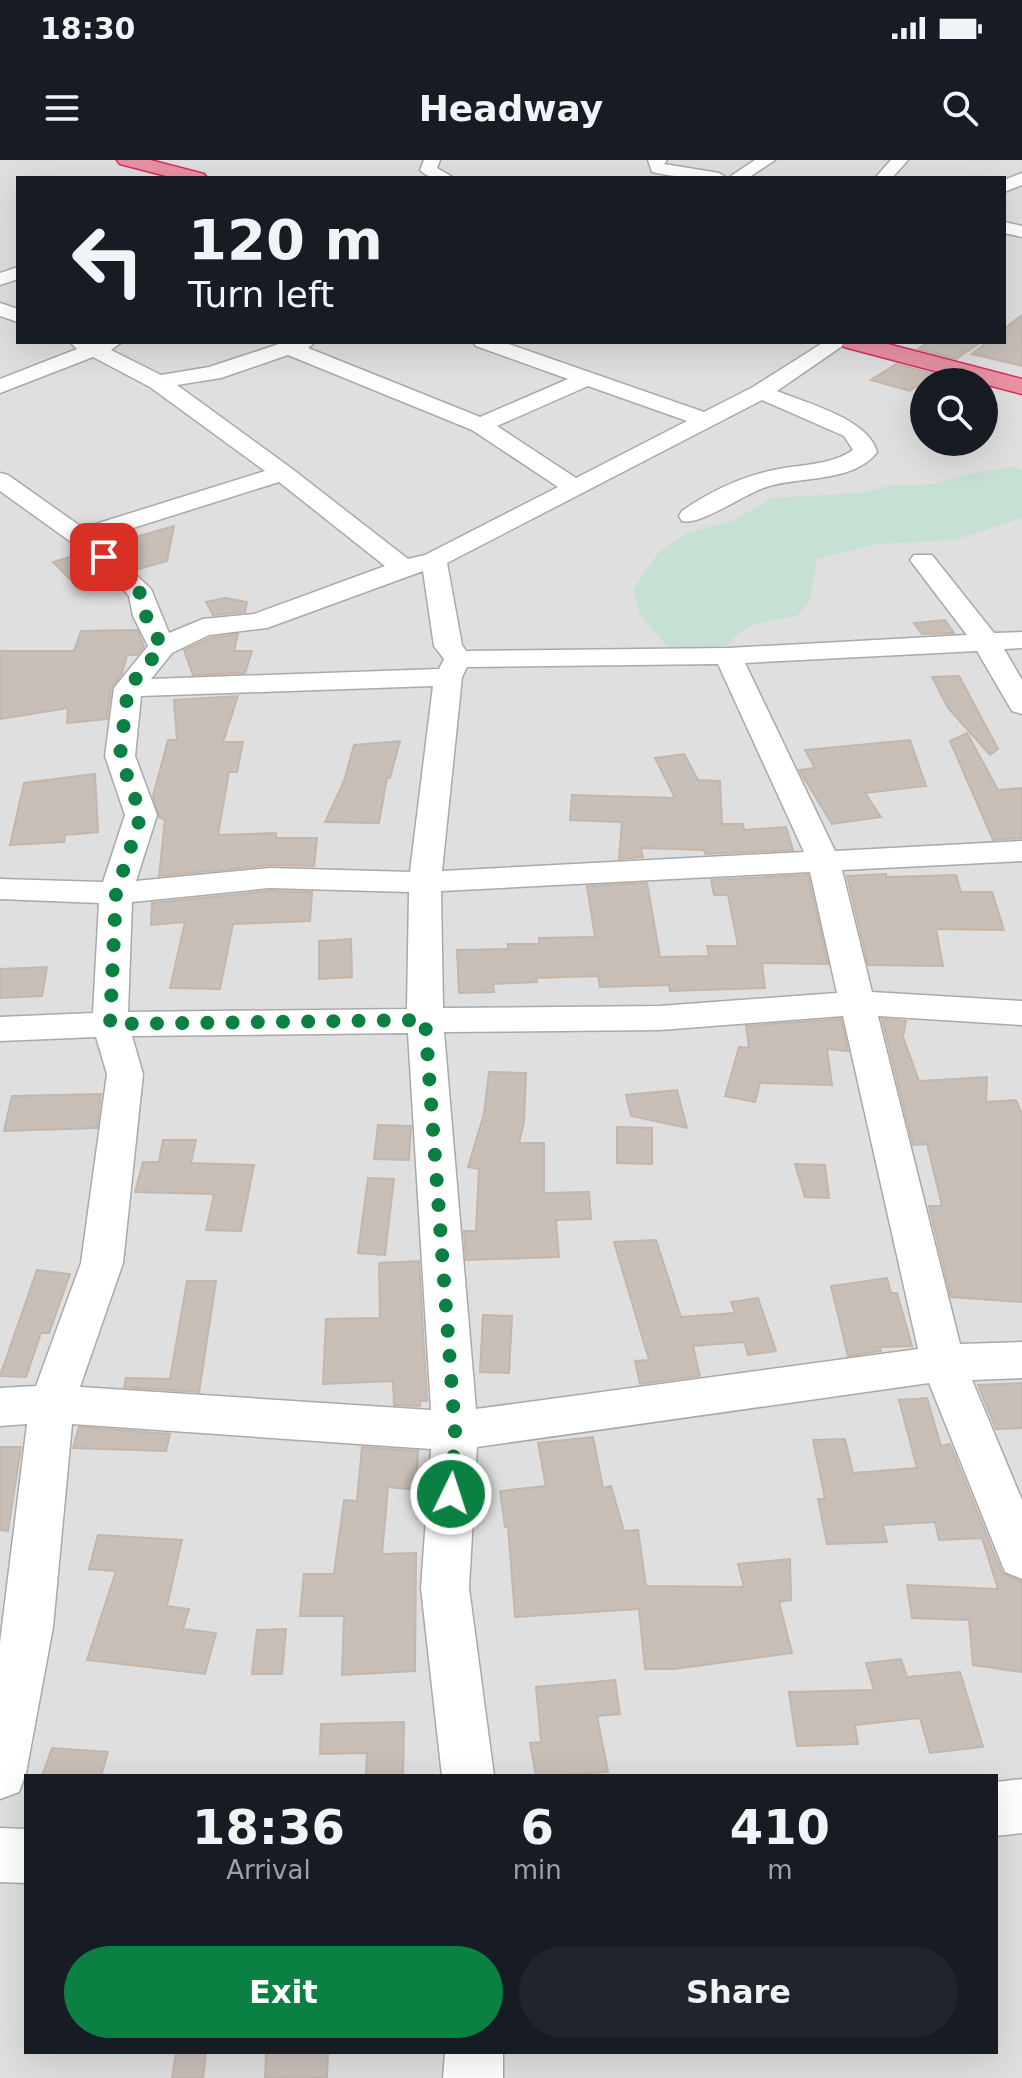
<!DOCTYPE html>
<html lang="en">
<head>
<meta charset="utf-8">
<style>
  :root { --surface:#171b24; --page:#20242c; --text:#f1f3f6; --muted:#9ea1a6; --accent:#0b8043 }
  body { margin:0; font-family:"DejaVu Sans",sans-serif; background:var(--page); color:var(--text); height:100vh; display:flex; flex-direction:column; font-size:30px; white-space:nowrap }
  * { box-sizing:border-box; margin:0 }
  p { font-size:26px; color:var(--muted) }
  .icon { flex:none; width:44px; height:44px; fill:none; stroke:currentColor; stroke-width:2; stroke-linecap:round; stroke-linejoin:round }
  .map { position:relative; flex:1; overflow:hidden }
  .side { position:absolute; left:24px; top:1614px; width:974px; height:280px; display:flex; flex-direction:column; background:var(--surface); border-radius:0px; box-shadow:0 8px 32px #0002 }
  .side>* { flex:none }
  .hud { position:absolute; left:16px; top:16px; width:990px; height:168px; border-radius:0px; box-shadow:0 8px 32px #0002; background:#171b24; color:var(--text); overflow:hidden }
  .controls { position:absolute; left:910px; top:208px; display:grid; gap:16px }
  .controls a { display:grid; place-items:center; width:88px; height:88px; border-radius:50%; background:var(--surface); box-shadow:0 8px 32px #0002; font-size:40px }
  .pin { position:absolute; display:grid; place-items:center; width:68px; height:68px; color:#fff; margin:-34px; border-radius:16px; box-shadow:0 4px 12px #0006 }
  .me { position:absolute; width:88px; margin:-44px; rotate:4deg; stroke-linejoin:round; filter:drop-shadow(0 0 6px #0008) }
  .turn { display:flex; align-items:center; gap:28px; height:168px; padding:0 40px; font-size:36px }
  .turn .icon { width:104px; height:104px; stroke-width:2.5 }
  .turn b { display:block; font-size:56px; line-height:68px }
  .eta { display:flex; justify-content:space-evenly; align-items:center; height:136px; text-align:center }
  .eta b { font-size:48px; font-weight:600; line-height:56px }
  .action { display:flex; gap:16px; margin-top:auto; padding:16px 40px }
  .action a { flex:1; height:92px; border-radius:48px; background:var(--accent); color:#fff; font-size:32px; font-weight:600; line-height:92px; text-align:center }
  .action a+a { background:var(--page); color:var(--text) }
  .status { display:flex; justify-content:space-between; align-items:center; height:56px; padding:0 40px; background:var(--surface); direction:ltr }
  .status svg { height:22px; fill:currentColor }
  header { display:flex; justify-content:space-between; align-items:center; height:104px; padding:0 40px; background:var(--surface); font-size:36px; font-weight:600 }
  .map>svg:first-child { display:block }
  .residential { fill:#e0dfdf; fill-rule:evenodd }
  .wetland { fill:#c6e0d4 }
  .building { fill:#c7bfb8; stroke:#c4b6ab; stroke-width:2 }
  .lines { fill:none; stroke-linecap:round; stroke-linejoin:round }
  .street-casing { stroke:#a9a9a9; stroke-width:3 }
  .highway-casing { stroke:#dc2a67; stroke-width:3 }
  .street { fill:#fff; fill-rule:evenodd }
  .highway { fill:#e892a2; fill-rule:evenodd }
  .route { stroke:#0b8043; stroke-width:14; stroke-dasharray:0 25.2 }
</style>
</head>
<body>
<div class="status"><b>18:30</b><svg viewBox="0 0 49 12"><path d="M0 12V9h3v3zM5 12V6h3v6zM10 12V3h3v9zM15 12V0h3v12zM26 1h20v11H26zM47 4h2v5h-2z"/></svg></div>
<header><svg class="icon" aria-label="menu" viewBox="0 0 24 24"><path d="M4 6h16M4 12h16M4 18h16"/></svg>Headway<svg class="icon" aria-label="search" viewBox="0 0 24 24"><circle cx="10" cy="10" r="6"/><path d="M15 15l6 6"/></svg></header>
<div class="map">
<svg width="1022" height="1918" viewBox="0 0 1022 1918">
  <rect width="100%" height="100%" fill="#f2efe9"/>
  <!-- residential -->
  <path class="residential" d="M0 0H1022V1918H0ZM18 18H1004V182H18ZM924 222H984V282H924ZM26 1616H996V1892H26Z"/>
  <!-- wetland -->
  <path class="wetland" d="M1013 306 1022 311V358L955 380 877 384 817 399 810 440 797 456C764 462 740 462 723 493L670 488 640 456 633 430 658 393 687 373 735 360 771 338 861 333 889 326 938 324 959 316Z"/>
  <!-- building -->
  <g class="building">
    <path d="M1022 155V206L972 194 987 182H1004V169Z"/>
    <path d="M928 182H981L956 199 918 189Z"/>
    <path d="M896 204 934 214 910 231 871 220Z"/>
    <path d="M174 366 167 401 136 410 109 385Z"/>
    <path d="M80 394 108 419 79 428 53 402Z"/>
    <path d="M225 438 247 442 245 452 213 455 206 442Z"/>
    <path d="M945 460 954 473 922 474 914 463Z"/>
    <path d="M137 470 144 486 137 495H127L122 513 111 528 107 559 67 563 68 548 0 559V491H74L81 471Z"/>
    <path d="M238 474 234 491H252L245 513 193 515 184 490 210 478Z"/>
    <path d="M959 516 998 589 990 595 948 548 932 517Z"/>
    <path d="M238 536 223 582H243L237 612H229L218 675 276 673V678H317L314 706 270 705 159 716 165 660 159 657 153 636 168 580H177L174 540Z"/>
    <path d="M967 573 998 630 1022 628V678L993 680 950 581Z"/>
    <path d="M910 580 926 626 865 633 881 657 832 664 799 610 815 608 805 590Z"/>
    <path d="M400 581 390 618H387L379 663 325 662 344 621 354 585Z"/>
    <path d="M684 594 698 620 720 621 722 664H743L744 670 786 667 793 690 705 694 704 690 641 688 643 697 619 699 622 662 570 660 572 635 675 638 655 598Z"/>
    <path d="M95 614 98 672 65 675 64 682 10 685 24 623Z"/>
    <path d="M886 714V717L956 715 961 732H992L1004 770 936 769 943 806 868 805 847 716Z"/>
    <path d="M808 715 828 804 762 803 765 828 670 831 669 825 600 827 598 816 536 818 537 822 493 824 494 832 459 833 457 790 508 789V784H539V778L595 777 587 726 647 723 660 797 709 796 707 786H738L728 735H714L711 720Z"/>
    <path d="M270 731 312 732 310 761 233 764 220 829 170 828 185 762 151 765 152 743Z"/>
    <path d="M351 779 352 817 319 819V781Z"/>
    <path d="M47 807 42 836 0 838V809Z"/>
    <path d="M841 859 848 891 827 889 832 925 760 923 755 942 725 936 739 887 749 888 746 866Z"/>
    <path d="M882 859 906 861 903 877 919 921 987 917 986 942 1016 940 1022 954V1142L951 1137 929 1046H942L927 984 913 985Z"/>
    <path d="M489 912 526 913 524 962 519 983H544V1033L589 1032 591 1059 556 1060 559 1097 466 1100 464 1071H476L479 1009 468 1007 484 954Z"/>
    <path d="M677 930 687 968 631 956 626 935Z"/>
    <path d="M101 934 97 968 4 971 12 936Z"/>
    <path d="M378 965 411 966 409 1000 374 999Z"/>
    <path d="M617 967 652 968V1004L617 1003Z"/>
    <path d="M163 980H196L191 1003 254 1005 241 1071 206 1070 214 1034 135 1032 143 1002H159Z"/>
    <path d="M795 1004 825 1005 829 1038 805 1037Z"/>
    <path d="M368 1018 394 1019 385 1095 358 1093Z"/>
    <path d="M656 1080 681 1157 735 1153 731 1142 758 1138 776 1191 748 1195 744 1182 693 1186 700 1216 640 1224 635 1201 649 1200 614 1082Z"/>
    <path d="M419 1101 427 1241H420V1246L394 1245 393 1221 323 1224 326 1159 380 1158 379 1103Z"/>
    <path d="M37 1110 70 1114 49 1173H41L26 1217 0 1216Z"/>
    <path d="M887 1118 891 1133H897L912 1186 880 1187 881 1191 848 1196 831 1126Z"/>
    <path d="M187 1121H216L199 1232 124 1227 126 1218 170 1219Z"/>
    <path d="M483 1155 512 1156 509 1213 480 1212Z"/>
    <path d="M1022 1223V1268L996 1269 978 1225Z"/>
    <path d="M927 1238 941 1286 950 1284 1002 1413 1022 1422V1512L973 1505 969 1460 912 1458 907 1425 998 1429 982 1378 939 1380 935 1362 883 1365 887 1382 827 1384 818 1339H825L813 1280 845 1279 853 1313 917 1308 899 1240Z"/>
    <path d="M79 1267 170 1274 166 1291 73 1288Z"/>
    <path d="M593 1277 603 1328 611 1326 624 1371 638 1370 646 1426 744 1427 738 1404 790 1399 791 1440 779 1442 792 1493 674 1509H645L639 1449 515 1457 508 1366 505 1367 500 1331 546 1326 538 1283Z"/>
    <path d="M0 1287H21L8 1371 0 1370Z"/>
    <path d="M362 1287 418 1291 416 1330 388 1327 382 1394 416 1393 415 1511 342 1515 344 1456H300L304 1414H334L344 1340 357 1341Z"/>
    <path d="M98 1375 182 1380 167 1446 189 1449 183 1469 216 1473 205 1514 87 1500 116 1411 89 1409Z"/>
    <path d="M286 1469 282 1514H252L257 1470Z"/>
    <path d="M901 1499 907 1517 960 1512 983 1587 930 1593 920 1558 855 1565 858 1584 797 1586 789 1532 874 1530 866 1503Z"/>
    <path d="M615 1520 620 1554 597 1556 608 1612 536 1616 530 1583 541 1582 536 1527Z"/>
    <path d="M404 1562 403 1616H366L367 1593 320 1594 321 1564Z"/>
    <path d="M52 1588 108 1592 101 1616H42Z"/>
    <path d="M176 1892H206L203 1918H172Z"/>
    <path d="M266 1892H328L327 1917 265 1918Z"/>
  </g>
  <g class="lines">
    <!-- street casing -->
    <g class="street-casing">
      <g id="street">
        <path d="M424 0H440L437 8 454 18C442 18 429 20 420 10Z"/>
        <path d="M648 0H667L664 4 719 13 727 18C702 18 677 18 652 12Z"/>
        <path d="M755 0H775L748 18H728Z"/>
        <path d="M891 0H908L892 18H875Z"/>
        <path d="M1022 13V25L1004 32V20Z"/>
        <path d="M1004 62 1022 66V77L1004 73Z"/>
        <path d="M18 107V119L0 125V113Z"/>
        <path d="M0 143 18 149V162L0 156Z"/>
        <path d="M70 182H122L111 190 161 215 209 207 285 182H315L308 188 480 257 568 219 476 186 473 182H503L704 252 753 227 824 182H848L777 231C806 243 869 259 877 292 854 323 799 316 766 327 744 334 700 366 682 361L679 356 682 351C711 331 741 317 774 310 801 304 830 306 853 290L844 276 762 240 447 403 462 485 466 491 728 488 967 475 910 400 914 395H932L994 473 1022 472V488L1004 489 1022 520V554L1012 551 977 491 745 503 835 691 1022 681V701L842 710 872 832 1022 841V865L878 856 960 1184 1022 1182V1218L972 1220 1022 1340V1419L1005 1412 929 1223 477 1287 469 1428 494 1616H442L421 1428 431 1289 72 1264 53 1467 26 1613 19 1632 0 1639V1483L27 1264 0 1266V1228L36 1226 81 1103 107 914 96 877 0 881V857L93 853 99 743 0 739V719L103 722 125 655 105 596 114 528 148 486 133 456 129 436 118 423 71 382 0 331V313L8 315 83 368 265 311 150 227 93 197 0 233V219L77 189ZM288 195 472 270 558 327 425 395 408 399 291 308 177 225 221 218ZM588 226 687 261 576 318 497 266ZM279 322 385 406 254 454 203 459 169 473 151 429 98 379ZM423 411 434 486 444 499 439 509 151 519 172 493 209 475 267 468ZM718 504 804 692 442 711 462 517 467 507ZM433 526 410 712 270 708 136 721 157 655 135 596 141 536ZM810 712 837 833 660 846 443 848 441 731ZM270 728 409 732 407 849 128 852 132 742ZM843 856 918 1189 476 1249 444 872 660 870ZM408 873 431 1250 80 1227 123 1103 143 914 132 876Z"/>
        <path d="M1022 1619V1673L996 1676V1622Z"/>
        <path d="M0 1668 26 1669V1723L0 1722Z"/>
        <path d="M445 1892H503V1918H443Z"/>
      </g>
    </g>
    <!-- highway casing -->
    <g class="highway-casing">
      <g id="highway">
        <path d="M117 0H150L204 14 207 18H174L120 4Z"/>
        <path d="M840 182H880L1022 219V234L844 187Z"/>
      </g>
    </g>
    <!-- street -->
    <use href="#street" class="street"/>
    <!-- highway -->
    <use href="#highway" class="highway"/>
  </g>
  <g class="lines">
    <!-- route -->
    <path class="route" d="M104 397 142 435 146 456 162 487 128 528 120 596 141 655 116 733 110 864 425 860 455 1271 451 1334"/>
  </g>
</svg>
<div class="controls">
<a><svg class="icon" aria-label="search" viewBox="0 0 24 24"><circle cx="10" cy="10" r="6"/><path d="M15 15l6 6"/></svg></a>
</div>
<div class="pin" style="left:104px;top:397px;background:#d93025"><svg class="icon" aria-label="arrive" viewBox="0 0 24 24"><path d="M6 21V4h12l-3 4 3 4H6"/></svg></div>
<svg class="me" style="left:451px;top:1334px" viewBox="-20 -20 40 40"><circle r="17" fill="#0b8043" stroke="#fff" stroke-width="3"/><path d="M0-11L8 9 0 5-8 9z" fill="#fff"/></svg>
<div class="hud">
<div class="turn"><svg class="icon" aria-label="left" viewBox="0 0 24 24"><path d="M17 20v-9H6M10 6l-5 5 5 5"/></svg><div><b>120 m</b>Turn left</div></div>
</div>
<section class="side">
<div class="eta">
<div><b>18:36</b><p>Arrival</p></div>
<div><b>6</b><p>min</p></div>
<div><b>410</b><p>m</p></div>
</div>
<div class="action"><a>Exit</a><a>Share</a></div>
</section>
</div>
</body>
</html>
